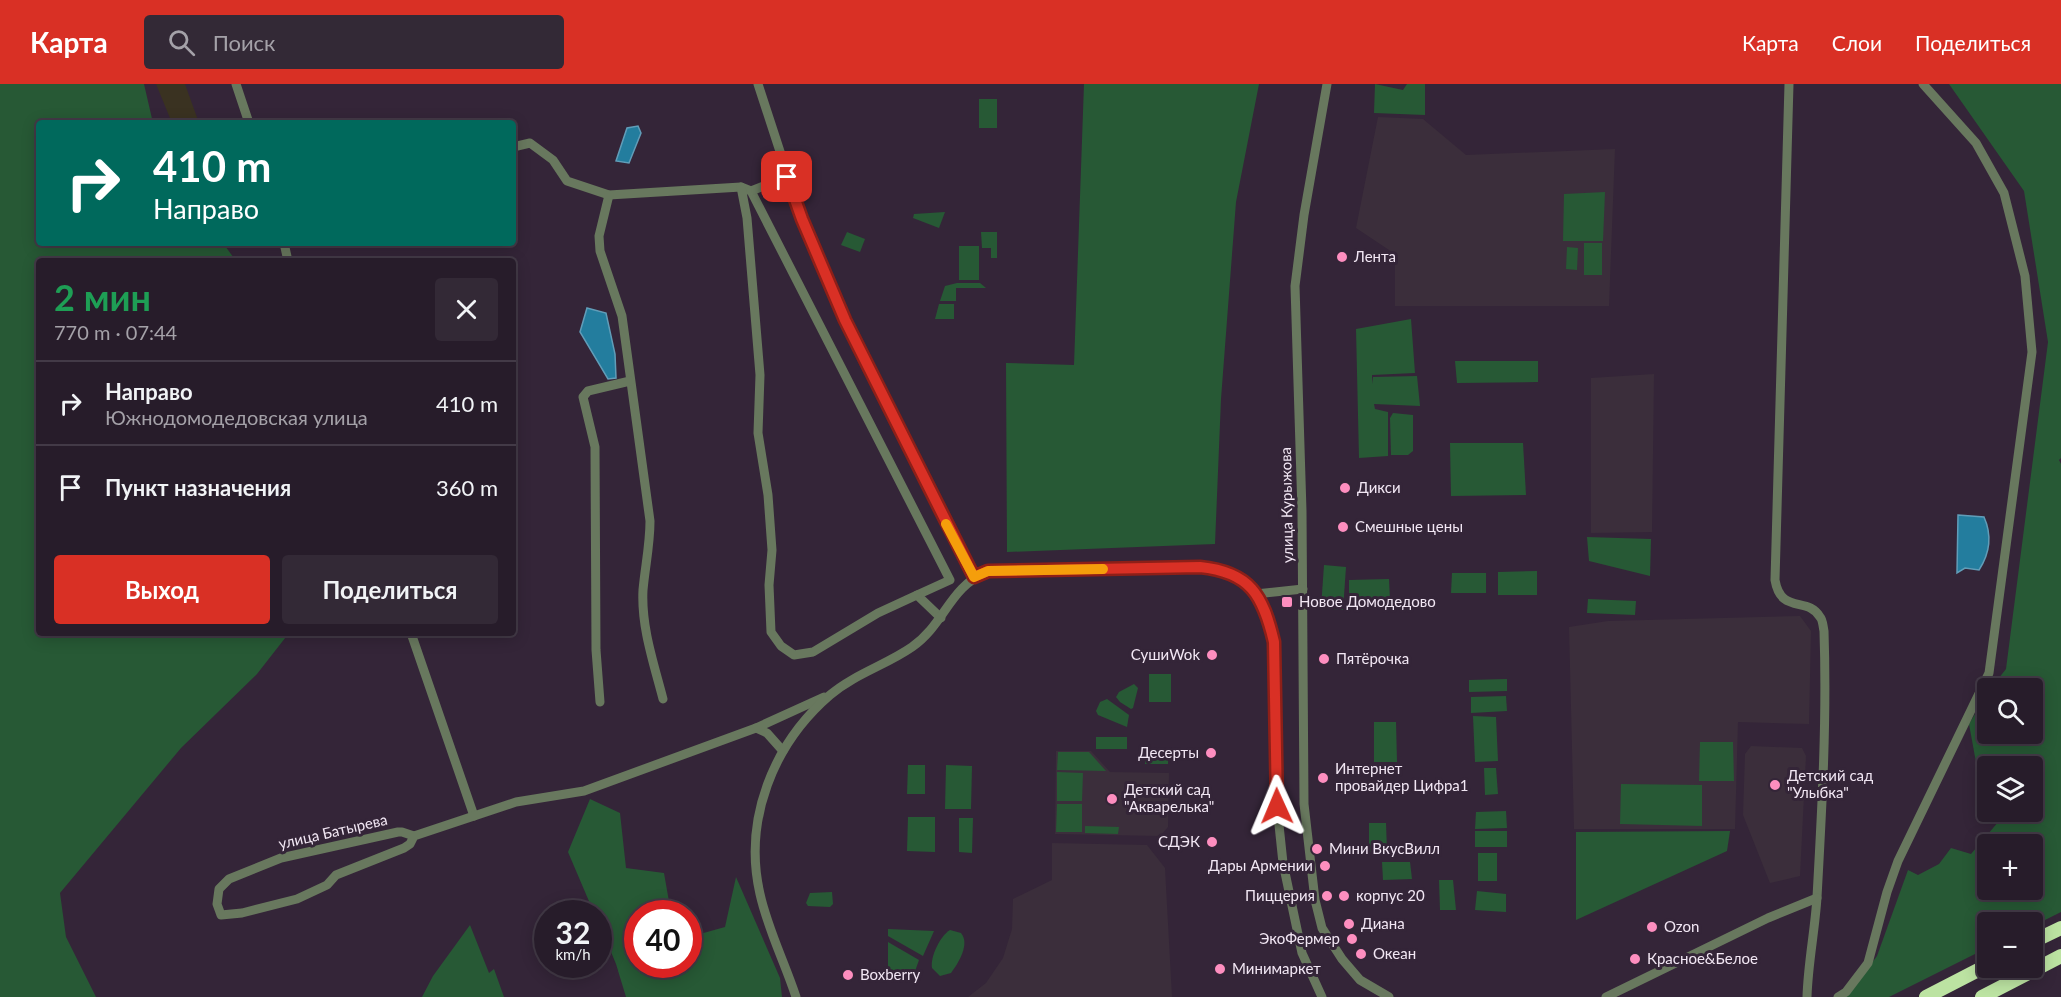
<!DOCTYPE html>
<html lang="ru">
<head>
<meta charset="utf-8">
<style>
  :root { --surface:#271c2a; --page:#332936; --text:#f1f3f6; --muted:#a4a1a8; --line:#433a47; --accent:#d93025 }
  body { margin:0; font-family:Lato,sans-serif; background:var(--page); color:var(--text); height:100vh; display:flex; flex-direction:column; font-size:22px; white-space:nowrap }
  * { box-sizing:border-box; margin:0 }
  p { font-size:20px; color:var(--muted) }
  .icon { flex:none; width:33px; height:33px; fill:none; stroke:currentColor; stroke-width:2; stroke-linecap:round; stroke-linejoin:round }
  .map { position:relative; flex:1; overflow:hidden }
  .details { position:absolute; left:36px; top:174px; width:480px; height:378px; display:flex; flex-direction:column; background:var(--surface); border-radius:6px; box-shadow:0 3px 15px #0003,0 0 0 2px var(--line) }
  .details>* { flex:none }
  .banner { position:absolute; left:36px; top:36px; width:480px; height:126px; border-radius:6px; box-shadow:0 3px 15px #0003,0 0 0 2px var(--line); background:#00695c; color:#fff; overflow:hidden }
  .fabs { position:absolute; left:1977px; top:594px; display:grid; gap:12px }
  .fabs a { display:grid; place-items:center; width:66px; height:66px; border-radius:6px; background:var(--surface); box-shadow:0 3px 15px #0003,0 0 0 2px var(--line); font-size:30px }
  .speed { position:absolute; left:534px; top:816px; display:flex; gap:12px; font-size:30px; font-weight:700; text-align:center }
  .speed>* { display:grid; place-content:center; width:78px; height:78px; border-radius:50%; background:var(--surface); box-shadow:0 3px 15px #0003,0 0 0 2px var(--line); line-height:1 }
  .speed small { font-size:15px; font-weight:400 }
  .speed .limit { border:9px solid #d22; background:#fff; color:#111 }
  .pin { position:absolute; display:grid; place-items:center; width:51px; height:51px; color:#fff; margin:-26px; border-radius:12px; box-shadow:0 3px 9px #0006 }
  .me { position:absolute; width:66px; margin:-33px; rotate:359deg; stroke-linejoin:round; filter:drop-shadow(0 0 4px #0008) }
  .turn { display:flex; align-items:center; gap:21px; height:126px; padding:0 18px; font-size:27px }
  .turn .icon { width:78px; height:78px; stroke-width:2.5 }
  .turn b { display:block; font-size:42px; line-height:51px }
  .round { display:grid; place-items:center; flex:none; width:63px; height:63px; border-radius:6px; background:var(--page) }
  .overview { display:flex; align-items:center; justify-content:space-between; height:102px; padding:0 18px }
  h1 { font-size:36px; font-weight:700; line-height:45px; color:#1e9e55 }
  .cta { display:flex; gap:12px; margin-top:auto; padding:12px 18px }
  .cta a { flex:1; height:69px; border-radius:6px; background:var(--accent); color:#fff; font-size:24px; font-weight:700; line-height:69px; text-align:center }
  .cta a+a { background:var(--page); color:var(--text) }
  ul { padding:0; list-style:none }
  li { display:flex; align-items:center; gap:18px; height:84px; padding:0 18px; border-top:2px solid var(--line) }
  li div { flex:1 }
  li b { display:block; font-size:22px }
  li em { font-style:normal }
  header { display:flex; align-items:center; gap:36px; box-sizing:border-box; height:84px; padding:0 30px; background:var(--accent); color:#fff }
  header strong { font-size:28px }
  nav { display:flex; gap:33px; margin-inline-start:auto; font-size:21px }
  .search { width:420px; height:54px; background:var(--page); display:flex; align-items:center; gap:15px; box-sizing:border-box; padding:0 21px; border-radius:6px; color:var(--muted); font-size:22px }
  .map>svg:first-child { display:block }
  .industrial { fill:#3a3221 }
  .education { fill:#3b2e3b }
  .green { fill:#275935; fill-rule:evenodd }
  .water { fill:#237d9e; stroke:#619db8; stroke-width:1.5 }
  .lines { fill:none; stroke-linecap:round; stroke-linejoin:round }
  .minor { stroke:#68785e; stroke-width:9 }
  .highway { stroke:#bce3a2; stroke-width:14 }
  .route-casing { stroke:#8d1f18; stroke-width:15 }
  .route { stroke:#d93025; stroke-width:10 }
  .slow { stroke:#f59e0b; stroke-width:10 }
  .poi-dot { fill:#fd8ebf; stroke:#342538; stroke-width:2 }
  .labels { text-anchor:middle; stroke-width:6; stroke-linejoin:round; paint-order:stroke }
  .poi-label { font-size:15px; fill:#f2e7f4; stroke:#342538; text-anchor:start }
  .street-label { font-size:15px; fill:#f2e7f4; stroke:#342538 }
</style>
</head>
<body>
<header>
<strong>Карта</strong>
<div class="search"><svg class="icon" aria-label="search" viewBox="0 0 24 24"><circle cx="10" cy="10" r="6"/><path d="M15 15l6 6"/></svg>Поиск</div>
<nav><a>Карта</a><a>Слои</a><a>Поделиться</a></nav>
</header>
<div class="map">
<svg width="2061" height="913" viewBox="0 0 2061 913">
  <rect width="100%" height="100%" fill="#342538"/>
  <!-- industrial -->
  <path class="industrial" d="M156 0H185L199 39H172Z"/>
  <!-- education -->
  <g class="education">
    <path d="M1378 33 1423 35 1466 71 1615 65 1609 222H1395V170L1356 144Z"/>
    <path d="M1654 290 1652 448 1591 449V294Z"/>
    <path d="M1800 532 1811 547 1809 640 1738 638 1735 745H1574L1569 543 1608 537Z"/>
    <path d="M1751 662 1802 664 1806 672 1800 792 1770 799 1743 731 1745 670Z"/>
    <path d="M1056 667H1091L1110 688 1169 689 1168 743 1160 752 1055 750Z"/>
    <path d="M1052 759 1147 761 1165 784 1172 913H968L986 899 1003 874 1012 845 1013 815 1052 796Z"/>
  </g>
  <!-- green -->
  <g class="green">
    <path d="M0 0H144L153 39H39V159H223L236 177H39V549H289L257 590 181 664 60 809 66 853 96 913H0Z"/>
    <path d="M1084 0H1259L1236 118 1221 315 1215 460 1007 468 1006 279 1074 281Z"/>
    <path d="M1375 0 1403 6 1407 0H1425V31L1374 29Z"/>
    <path d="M1949 0H2061V374L2059 376 2061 380V828L2033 842 2032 838H1988L1987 864 1889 913H1843L1849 909 1877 872 1908 786 1918 791 1939 780 1951 764 1971 770 1999 737 1993 728H2032V682H1988L1987 719 1982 711 1969 640 1987 610 1988 650H2032V604H1991L2006 585 2048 258 2024 107ZM1988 760H2032V806H1988Z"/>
    <rect x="979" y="15" width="18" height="29"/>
    <path d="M1605 108 1603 157H1563L1564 110Z"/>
    <path d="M945 128 939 144 913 134 914 130Z"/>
    <path d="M847 148 865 155 860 168 841 161Z"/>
    <path d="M981 148H997V174H991V164H982Z"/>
    <rect x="1584" y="159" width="18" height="32"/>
    <rect x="959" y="162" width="20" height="34"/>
    <path d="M1567 163 1578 164 1577 186 1566 185Z"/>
    <path d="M957 199H980L986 204H956V217H940L945 202Z"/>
    <path d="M939 220H954V235H935Z"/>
    <path d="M1411 235 1415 289 1372 291V300L1373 293 1417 292 1420 322 1374 320 1375 325 1388 328V372L1359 374 1356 245Z"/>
    <path d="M1455 277H1538V298L1457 299Z"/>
    <path d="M1393 329 1413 331V367L1408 371H1391L1390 334Z"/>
    <path d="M1450 359H1523L1526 411 1451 412Z"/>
    <path d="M1587 453 1651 455 1650 492 1589 477Z"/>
    <path d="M1324 481 1346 483 1343 526 1321 524Z"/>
    <path d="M1537 487V511H1498V488Z"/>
    <path d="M1452 489H1486V509H1451Z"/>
    <path d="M1389 495 1390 516H1349V496Z"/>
    <path d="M1588 515 1636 517 1635 531 1587 529Z"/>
    <rect x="1149" y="590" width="22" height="28"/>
    <path d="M1507 595V607L1469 608V596Z"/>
    <path d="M1134 600 1138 604 1133 624 1131 625 1120 618 1116 613 1119 608Z"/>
    <path d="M1506 612 1507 627 1471 629V613Z"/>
    <path d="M1107 615 1129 631 1127 643 1098 631 1096 627 1100 618Z"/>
    <path d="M1473 632 1496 633 1498 677 1475 678Z"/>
    <path d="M1374 638H1396L1397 678H1374Z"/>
    <rect x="1096" y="653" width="31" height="12"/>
    <path d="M1700 658H1733L1734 697H1699Z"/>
    <path d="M1058 668H1089L1106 687 1057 686Z"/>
    <rect x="1145" y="668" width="23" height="12"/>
    <path d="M908 681H925V710H907Z"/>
    <path d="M946 681 972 682 971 725H945Z"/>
    <path d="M1484 684H1496L1498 710 1485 711Z"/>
    <path d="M1057 688 1083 689 1082 717H1057Z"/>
    <path d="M1621 700 1702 701V742L1620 740Z"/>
    <path d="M590 715 620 729 626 784 664 789 671 829 638 830V880H688L689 853 725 843 736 793 780 894 782 913H626L616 880 599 839 598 830 594 829 568 768Z"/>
    <path d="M1057 720H1082V748H1056Z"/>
    <path d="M1506 727 1507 744 1475 745 1476 728Z"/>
    <path d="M908 733H935V768L907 767Z"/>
    <path d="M959 734H973L972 769 959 768Z"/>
    <path d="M1369 739H1386L1387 767 1369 768Z"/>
    <path d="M1085 742 1119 743 1118 750 1085 749Z"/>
    <rect x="1475" y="747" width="32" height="16"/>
    <path d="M1730 747 1727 767 1576 836V748Z"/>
    <rect x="1478" y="769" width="19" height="28"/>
    <path d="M1382 778H1410L1412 795 1383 796Z"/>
    <path d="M1439 796H1453L1456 826H1440Z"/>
    <path d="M1477 807 1506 810V828L1475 826Z"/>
    <path d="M832 808 833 820 830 823 808 822 806 819 810 809Z"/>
    <path d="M470 841 489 889 494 885 504 913H422L433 892Z"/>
    <path d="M888 845 934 847 923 872 888 852Z"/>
    <path d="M950 846 961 849C970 860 959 878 951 889L940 892 932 884C930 873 940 852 950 846Z"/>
    <path d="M888 858 919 876 913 893H888Z"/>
  </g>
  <!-- water -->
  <g class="water">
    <path d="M638 42 641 49 629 79 616 77 627 44Z"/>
    <path d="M587 224 606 229 615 270 616 294 608 295 580 248Z"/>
    <path d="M1958 431 1984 433C1992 451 1990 469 1979 486L1965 484 1957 489Z"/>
  </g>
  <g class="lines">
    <!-- minor -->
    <g class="minor">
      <path d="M236 0 249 39"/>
      <path d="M758 0 802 135 845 236 974 493"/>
      <path d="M1327 0 1304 131 1295 202 1302 427 1304 720 1315 816 1322 844 1342 875 1360 896 1389 913"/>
      <path d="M1789 0 1775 496C1781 531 1808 512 1820 533 1823 536 1823 543 1824 547 1827 636 1822 724 1817 813 1815 846 1808 879 1807 913"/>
      <path d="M513 63 530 59 553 76 567 97 609 111 741 103 751 107 950 496 917 511 941 534"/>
      <path d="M741 103 747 134 760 291 758 349 768 411 772 466 769 501 771 548 781 562 794 571 813 568 878 529 917 511"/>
      <path d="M751 107 787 93"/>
      <path d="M609 111 599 152 600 167 622 232 650 437C650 461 645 483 643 506 641 543 654 580 663 615"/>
      <path d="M284 159 288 177"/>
      <path d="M1256 510 1303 505"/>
      <path d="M411 549 474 732"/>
      <path d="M600 618 596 566 595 363 583 313 588 307 630 297"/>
      <path d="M756 644 767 649 783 667"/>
      <path d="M414 752 410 760 404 764 336 791 327 801 297 815 242 829 221 831 217 820 219 805 229 795 281 774 398 748H402L414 752 516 718 584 707 756 644 824 613"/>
      <path d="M796 913C785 879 768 846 760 810 743 736 773 660 830 611 855 590 886 581 912 563 945 540 949 503 988 487L1200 483 1231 489 1244 496 1256 510 1269 540 1275 575 1277 722 1283 779 1302 869 1322 913"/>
      <path d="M1606 913 1768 834 1817 814"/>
      <path d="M1838 913 1846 908 1868 879 1887 808 1898 777 1989 589 2032 268 2025 192 2004 109 1976 59 1923 0"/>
    </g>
    <!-- highway -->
    <g class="highway">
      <path d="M2032 858 2061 844"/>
      <path d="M1926 913 1988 881"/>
      <path d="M1982 913 2061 872"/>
    </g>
  </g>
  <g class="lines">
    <!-- route casing -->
    <g class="route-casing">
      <path id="route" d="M787 93 802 135 845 236 974 493 988 487 1200 483C1250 488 1263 511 1274 558L1277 722"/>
    </g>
    <!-- route -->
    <use href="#route" class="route"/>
    <!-- slow -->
    <path class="slow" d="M946 440 974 493 988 487 1103 485"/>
  </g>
  <!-- markers -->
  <g class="poi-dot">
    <circle cx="1342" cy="173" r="6"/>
    <circle cx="1345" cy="404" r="6"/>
    <circle cx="1343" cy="443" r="6"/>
    <rect x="1281" y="512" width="12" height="12" rx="3"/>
    <circle cx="1212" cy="571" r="6"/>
    <circle cx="1324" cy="575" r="6"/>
    <circle cx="1211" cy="669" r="6"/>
    <circle cx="1323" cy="694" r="6"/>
    <circle cx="1775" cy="701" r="6"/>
    <circle cx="1112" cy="715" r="6"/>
    <circle cx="1212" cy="758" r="6"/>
    <circle cx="1317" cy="765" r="6"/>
    <circle cx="1325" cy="782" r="6"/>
    <circle cx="1327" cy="812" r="6"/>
    <circle cx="1344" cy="812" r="6"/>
    <circle cx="1349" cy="840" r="6"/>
    <circle cx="1652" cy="843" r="6"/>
    <circle cx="1352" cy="855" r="6"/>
    <circle cx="1361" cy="870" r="6"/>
    <circle cx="1635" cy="875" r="6"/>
    <circle cx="1220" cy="885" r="6"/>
    <circle cx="848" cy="891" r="6"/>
  </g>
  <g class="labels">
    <!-- poi labels -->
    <g class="poi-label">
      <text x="1354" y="178">Лента</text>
      <text x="1357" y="409">Дикси</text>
      <text x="1355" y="448">Смешные цены</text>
      <text x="1299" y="523">Новое Домодедово</text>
      <text x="1200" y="576" text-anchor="end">СушиWok</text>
      <text x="1336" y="580">Пятёрочка</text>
      <text x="1199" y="674" text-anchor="end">Десерты</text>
      <text x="1335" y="690">Интернет<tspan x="1335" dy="17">провайдер Цифра1</tspan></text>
      <text x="1787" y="697">Детский сад<tspan x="1787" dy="17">"Улыбка"</tspan></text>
      <text x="1124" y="711">Детский сад<tspan x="1124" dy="17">"Акварелька"</tspan></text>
      <text x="1200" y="763" text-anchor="end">СДЭК</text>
      <text x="1329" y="770">Мини ВкусВилл</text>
      <text x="1313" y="787" text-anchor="end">Дары Армении</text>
      <text x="1315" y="817" text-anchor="end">Пиццерия</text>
      <text x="1356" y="817">корпус 20</text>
      <text x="1361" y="845">Диана</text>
      <text x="1664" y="848">Ozon</text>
      <text x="1340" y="860" text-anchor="end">ЭкоФермер</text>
      <text x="1373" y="875">Океан</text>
      <text x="1647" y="880">Красное&amp;Белое</text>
      <text x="1232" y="890">Минимаркет</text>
      <text x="860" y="896">Boxberry</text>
    </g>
    <!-- street labels -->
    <g class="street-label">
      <text transform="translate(1287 421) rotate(-91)" y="5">улица Курыжова</text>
      <text transform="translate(333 748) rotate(-13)" y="5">улица Батырева</text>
    </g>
  </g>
</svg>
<div class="fabs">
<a><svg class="icon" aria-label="search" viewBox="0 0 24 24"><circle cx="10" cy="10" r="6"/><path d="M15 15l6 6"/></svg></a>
<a><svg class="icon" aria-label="layers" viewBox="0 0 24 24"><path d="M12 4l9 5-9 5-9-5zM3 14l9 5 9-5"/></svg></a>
<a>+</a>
<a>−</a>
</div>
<div class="speed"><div>32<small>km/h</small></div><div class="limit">40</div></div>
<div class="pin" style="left:787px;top:93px;background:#d93025"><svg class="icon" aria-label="arrive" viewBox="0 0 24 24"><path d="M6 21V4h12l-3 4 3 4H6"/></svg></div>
<svg class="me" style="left:1277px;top:722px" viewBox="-20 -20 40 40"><path d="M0-17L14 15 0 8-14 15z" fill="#d93025" stroke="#fff" stroke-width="4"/></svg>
<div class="banner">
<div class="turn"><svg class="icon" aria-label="right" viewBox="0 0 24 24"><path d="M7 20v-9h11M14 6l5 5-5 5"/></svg><div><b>410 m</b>Направо</div></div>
</div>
<section class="details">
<div class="overview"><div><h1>2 мин</h1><p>770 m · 07:44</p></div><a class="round"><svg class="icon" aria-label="close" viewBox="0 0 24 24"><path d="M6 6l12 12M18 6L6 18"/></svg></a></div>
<ul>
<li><svg class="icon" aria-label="right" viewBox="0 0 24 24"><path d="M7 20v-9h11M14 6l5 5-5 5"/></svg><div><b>Направо</b><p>Южнодомодедовская улица</p></div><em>410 m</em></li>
<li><svg class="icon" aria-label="arrive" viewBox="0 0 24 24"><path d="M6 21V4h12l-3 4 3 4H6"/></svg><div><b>Пункт назначения</b></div><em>360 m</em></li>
</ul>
<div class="cta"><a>Выход</a><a>Поделиться</a></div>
</section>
</div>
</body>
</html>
